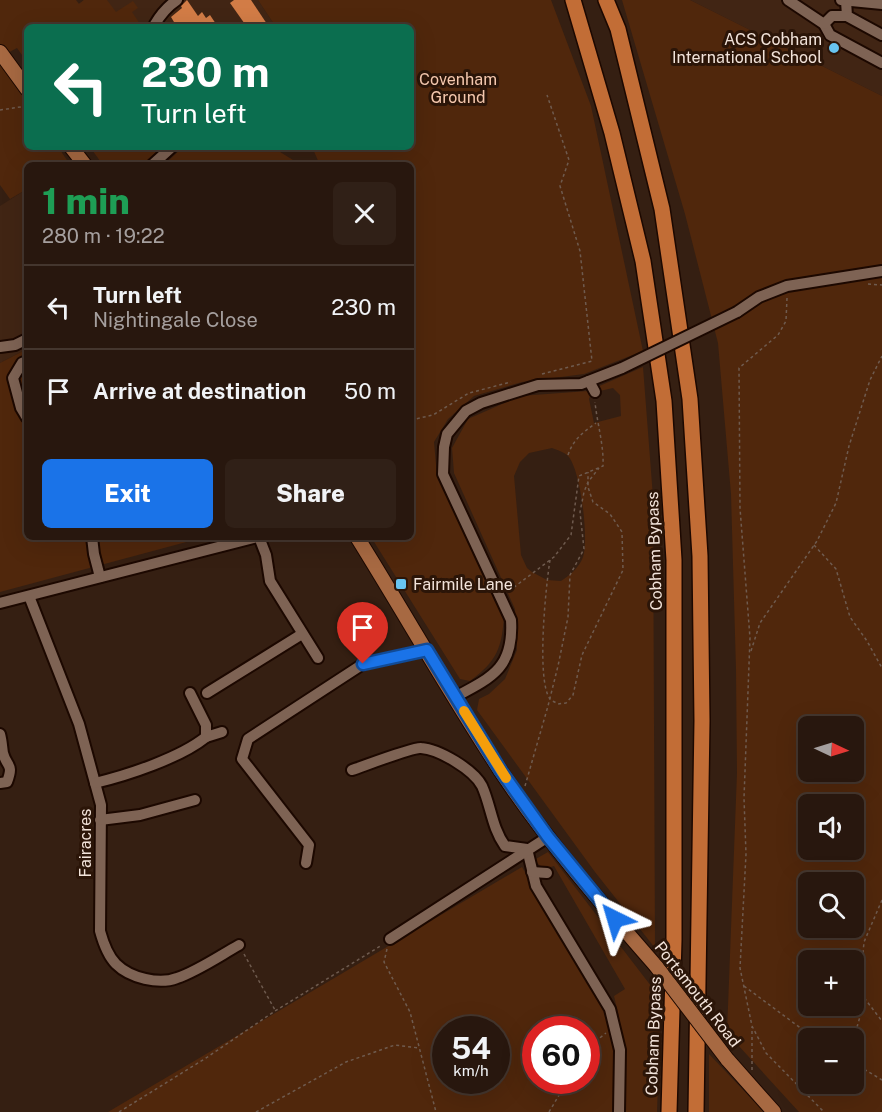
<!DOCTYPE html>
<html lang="en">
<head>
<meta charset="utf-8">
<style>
  :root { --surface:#28170e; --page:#302017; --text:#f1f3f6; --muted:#a59f9e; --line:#44362e; --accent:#1a73e8 }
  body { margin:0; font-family:"Public Sans",sans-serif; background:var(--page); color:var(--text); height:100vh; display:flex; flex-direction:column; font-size:22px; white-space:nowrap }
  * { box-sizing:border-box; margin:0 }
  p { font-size:20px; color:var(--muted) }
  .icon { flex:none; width:33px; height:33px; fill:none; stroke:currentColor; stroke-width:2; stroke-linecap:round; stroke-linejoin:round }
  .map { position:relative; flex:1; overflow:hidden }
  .details { position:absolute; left:24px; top:162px; width:390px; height:378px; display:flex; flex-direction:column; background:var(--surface); border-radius:9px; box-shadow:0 6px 24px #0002,0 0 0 2px var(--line) }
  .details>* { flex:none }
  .hud { position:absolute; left:24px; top:24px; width:390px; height:126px; border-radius:9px; box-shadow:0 6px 24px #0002,0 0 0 2px var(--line); background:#0b6e4f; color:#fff; overflow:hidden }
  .needle { width:39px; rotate:94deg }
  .buttons { position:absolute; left:798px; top:716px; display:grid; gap:12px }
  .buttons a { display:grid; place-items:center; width:66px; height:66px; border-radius:9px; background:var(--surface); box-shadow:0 6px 24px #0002,0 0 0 2px var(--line); font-size:30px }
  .speed { position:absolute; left:432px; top:1016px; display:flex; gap:12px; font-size:30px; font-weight:700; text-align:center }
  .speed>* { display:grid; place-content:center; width:78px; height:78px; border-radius:50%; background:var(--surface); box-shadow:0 6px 24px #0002,0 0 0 2px var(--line); line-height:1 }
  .speed small { font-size:15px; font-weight:400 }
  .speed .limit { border:9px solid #d22; background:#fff; color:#111 }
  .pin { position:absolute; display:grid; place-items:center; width:51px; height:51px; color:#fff; margin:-62px -26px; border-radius:50% 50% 50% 0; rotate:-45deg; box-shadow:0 0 6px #0007 }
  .pin .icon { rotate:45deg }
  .me { position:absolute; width:66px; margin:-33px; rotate:320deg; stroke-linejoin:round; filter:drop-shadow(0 0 4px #0008) }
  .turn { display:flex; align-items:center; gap:21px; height:126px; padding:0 18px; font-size:27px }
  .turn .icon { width:78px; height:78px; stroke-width:2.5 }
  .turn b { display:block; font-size:42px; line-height:51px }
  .round { display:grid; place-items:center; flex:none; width:63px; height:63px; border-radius:9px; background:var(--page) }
  .overview { display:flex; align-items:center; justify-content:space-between; height:102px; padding:0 18px }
  h1 { font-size:36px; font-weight:800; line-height:45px; color:#1e9e55 }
  .action { display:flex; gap:12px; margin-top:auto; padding:12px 18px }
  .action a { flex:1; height:69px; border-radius:9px; background:var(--accent); color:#fff; font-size:24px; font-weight:800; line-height:69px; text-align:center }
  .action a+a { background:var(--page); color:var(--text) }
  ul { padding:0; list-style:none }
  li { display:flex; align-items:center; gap:18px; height:84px; padding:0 18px; border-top:2px solid var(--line) }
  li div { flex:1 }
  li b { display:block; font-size:22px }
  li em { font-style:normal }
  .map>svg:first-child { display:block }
  .built { fill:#412514 }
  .green { fill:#50270c; fill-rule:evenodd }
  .building { fill:#d27c46 }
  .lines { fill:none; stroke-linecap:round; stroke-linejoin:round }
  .minor-casing { stroke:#1c0800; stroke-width:14 }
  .major-casing { stroke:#1c0800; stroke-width:16 }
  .highway-casing { stroke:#1c0800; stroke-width:18 }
  .path { stroke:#6f5b4f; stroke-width:1.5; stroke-dasharray:3 3; stroke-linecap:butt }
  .minor { stroke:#7e6354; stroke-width:10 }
  .major { stroke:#a76942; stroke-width:14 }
  .highway { stroke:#c26d36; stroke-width:15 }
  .minor-bridge-casing { stroke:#1c0800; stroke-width:14; stroke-linecap:butt }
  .major-bridge-casing { stroke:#1c0800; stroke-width:16; stroke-linecap:butt }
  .minor-bridge { stroke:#7e6354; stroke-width:10 }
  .major-bridge { stroke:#a76942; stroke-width:14 }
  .route-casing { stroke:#114b97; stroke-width:15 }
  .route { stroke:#1a73e8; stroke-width:10 }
  .slow { stroke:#f59e0b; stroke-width:10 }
  .poi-dot { fill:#68c4f0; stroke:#2b1508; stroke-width:2 }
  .labels { text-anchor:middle; stroke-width:6; stroke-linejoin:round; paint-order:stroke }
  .poi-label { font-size:16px; fill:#f2e3da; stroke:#2b1508; text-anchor:end }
  .park-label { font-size:16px; fill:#f5c8ae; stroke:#2b1508 }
  .street-label { font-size:16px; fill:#f2e3da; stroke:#2b1508 }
</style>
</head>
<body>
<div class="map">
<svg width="882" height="1112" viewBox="0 0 882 1112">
  <rect width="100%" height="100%" fill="#351f12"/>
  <!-- built -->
  <g class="built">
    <path d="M84 0H258L276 27H46Z"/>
    <path d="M690 0H882V96Z"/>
    <path d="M27 189V349L0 363V206Z"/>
  </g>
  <!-- green -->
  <g class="green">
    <path d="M0 0H76L79 4 84 0H107L116 12 133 1 138 8 132 12 142 27H27V62L17 48 0 57Z"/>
    <path d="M258 0H551L591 106 643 351 584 374 522 382 474 396 448 419 434 442 437 476 504 615C502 648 497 661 470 681L460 679 371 537H411V165H320L312 147H411V27H276Z"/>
    <path d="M622 0H690L882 96V1112H799L727 1033 737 773 736 669 731 494 718 343 685 214ZM808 726H854V771H808ZM808 804H854V849H808ZM808 882H854V927H808ZM808 960H854V1005H808ZM808 1038H854V1083H808Z"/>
    <path d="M0 58 27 99V147H58L69 163 65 165H27V189L10 199 0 185Z"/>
    <path d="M90 147H164L144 165H103Z"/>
    <path d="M183 147 215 149 272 147 293 160 295 165H164Z"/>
    <path d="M27 349V537H205L0 592V363Z"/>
    <path d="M643 367 653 497 655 948 595 872 477 710 479 699 489 694 505 679 517 650 515 609 454 473 452 448 468 419 520 396 588 391ZM613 388 620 395 621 416 594 423 589 399 591 393ZM552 448C557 450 564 452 568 456 581 470 589 540 583 557 579 568 570 575 561 581L547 580 532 572 527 568 521 555 514 476 520 462 529 453Z"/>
    <path d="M548 852 661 999 657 1112H108L522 867 603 1007 619 1017 614 996 625 989 554 866 544 869 534 860ZM446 1029H496V1080H446ZM536 1029H586V1080H536Z"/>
    <path d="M709 1054 764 1112H709Z"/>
  </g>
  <!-- building -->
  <g class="building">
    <path d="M187 0 198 16 202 12 206 18 210 15 218 27H177L171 17 182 8 181 6Z"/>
    <path d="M234 0H251L269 27H247L230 3Z"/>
  </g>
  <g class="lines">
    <!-- minor casing -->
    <g class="minor-casing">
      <g id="minor">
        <path d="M788 0 824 24 830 35 882 63"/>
        <path d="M841 0 882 4"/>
        <path d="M846 1 847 16 882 35"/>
        <path d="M824 24 832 16H847"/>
        <path d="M157 27 155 24C161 14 168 6 177 0"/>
        <path d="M152 165 172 147"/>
        <path d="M737 312 759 297 787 286 882 271"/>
        <path d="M0 347 15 345 27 339"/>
        <path d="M27 361 22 363 13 378 21 408 27 418"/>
        <path d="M589 381 595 392"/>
        <path d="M92 537 94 554 100 577"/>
        <path d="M259 537 266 555 270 581 318 658"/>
        <path d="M29 596 79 724 101 805 100 931C103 942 107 955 116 964 130 978 159 985 177 978 196 972 221 955 239 945"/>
        <path d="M0 603 257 537"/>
        <path d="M207 693 302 634"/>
        <path d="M455 697C493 677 514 667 511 620L443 474 444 447 447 434 466 411 481 403 538 385 581 384 622 368"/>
        <path d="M0 734C2 741 2 747 3 753 7 768 14 763 7 782L0 783"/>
        <path d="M206 737 222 732"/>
        <path d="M352 770C364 766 413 747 421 748 439 749 474 770 482 786 491 806 492 828 505 846L527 849"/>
        <path d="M95 783C128 775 180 758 206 737V725L190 693"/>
        <path d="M100 820 140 815 195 800"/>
        <path d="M527 849 536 886 610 1009 620 1050 619 1112"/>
        <path d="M306 863 309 845 242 759 248 739 363 664 427 650"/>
        <path d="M532 872 547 873"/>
        <path d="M390 939 548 837"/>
      </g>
    </g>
    <!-- major casing -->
    <g class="major-casing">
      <g id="major">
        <path d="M0 52 27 89"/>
        <path d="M71 147 85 165"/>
        <path d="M357 537C405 614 450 694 500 770 546 840 601 903 656 966"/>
        <path d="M727 1059 774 1112"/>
      </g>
    </g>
    <!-- highway casing -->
    <g class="highway-casing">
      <g id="highway">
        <path d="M573 0 612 133 643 261 664 401 674 560V940L669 1112"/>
        <path d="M606 0 618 29 662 209 690 399 700 556 702 721 696 1112"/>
      </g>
    </g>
    <!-- path -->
    <g class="path">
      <path d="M0 110 27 106"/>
      <path d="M868 284 882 285"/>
      <path d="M787 298 786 321 778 335 739 368 740 508 750 638 744 798 746 854 740 968 752 1026 766 1053 824 1112"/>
      <path d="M542 374 592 361 580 251 560 186 569 160 547 95"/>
      <path d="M411 420 433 415 469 393 511 382"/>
      <path d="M568 455C573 440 583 432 596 423"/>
      <path d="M814 545 836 569 850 617 867 641 882 668"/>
      <path d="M550 560C546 585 536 680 550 699 552 701 555 702 558 704L566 703 573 695 582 655 623 570 622 532 610 514 593 502 588 487V472"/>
      <path d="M509 591 554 557 571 535 579 476 603 466C604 445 597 423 595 402"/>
      <path d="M751 651 760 623 817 541 836 503 849 446 870 380 882 356"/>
      <path d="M525 786 548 706 558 666 568 617 570 575 584 549 580 512 584 492 588 482 599 468"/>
      <path d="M882 900 864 942 861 977 865 999 882 1021"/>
      <path d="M387 949 384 962 410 1012 436 1112"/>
      <path d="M244 954 275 1010"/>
      <path d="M744 986 814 1038"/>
      <path d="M857 1027 865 999"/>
      <path d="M586 1049 606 1033"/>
      <path d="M854 1063 882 1080"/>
      <path d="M752 1070V1027"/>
      <path d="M119 1112 206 1058 275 1011 382 945"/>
      <path d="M256 1112 346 1062 395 1045 419 1048"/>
      <path d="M549 1112 568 1080"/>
    </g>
    <!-- minor -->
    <use href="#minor" class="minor"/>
    <!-- major -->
    <use href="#major" class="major"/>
    <!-- highway -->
    <use href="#highway" class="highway"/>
    <!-- minor-bridge casing -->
    <g class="minor-bridge-casing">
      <path id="minor-bridge" d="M622 368 737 312"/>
    </g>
    <!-- major-bridge casing -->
    <g class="major-bridge-casing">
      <path id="major-bridge" d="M656 966 727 1059"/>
    </g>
    <!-- minor-bridge -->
    <use href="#minor-bridge" class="minor-bridge"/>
    <!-- major-bridge -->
    <use href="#major-bridge" class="major-bridge"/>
  </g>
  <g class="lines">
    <!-- route casing -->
    <g class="route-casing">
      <path id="route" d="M363 664 427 650 501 771 548 837 615 919"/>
    </g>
    <!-- route -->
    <use href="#route" class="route"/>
    <!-- slow -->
    <path class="slow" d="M464 711 506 778"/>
  </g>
  <!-- markers -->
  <g class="poi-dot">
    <circle cx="834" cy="48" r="6"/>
    <rect x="395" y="578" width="12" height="12" rx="3"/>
  </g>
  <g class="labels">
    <!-- poi labels -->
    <g class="poi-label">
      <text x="822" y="45">ACS Cobham<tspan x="822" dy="18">International School</tspan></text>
      <text x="413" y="590" text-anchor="start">Fairmile Lane</text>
    </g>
    <!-- park labels -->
    <g class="park-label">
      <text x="458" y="85">Covenham<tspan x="458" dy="18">Ground</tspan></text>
    </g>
    <!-- street labels -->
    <g class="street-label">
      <text transform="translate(654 551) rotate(-92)" y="6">Cobham Bypass</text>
      <text transform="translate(85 843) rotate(-90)" y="6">Fairacres</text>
      <text transform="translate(698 994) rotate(52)" y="6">Portsmouth Road</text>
      <text transform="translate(653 1036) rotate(-88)" y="6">Cobham Bypass</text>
    </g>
  </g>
</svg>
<div class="buttons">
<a><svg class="needle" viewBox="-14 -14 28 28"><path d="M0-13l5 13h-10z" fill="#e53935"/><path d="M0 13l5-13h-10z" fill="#a59f9e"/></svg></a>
<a><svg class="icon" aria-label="sound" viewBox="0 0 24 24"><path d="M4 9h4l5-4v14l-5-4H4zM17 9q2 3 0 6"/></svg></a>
<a><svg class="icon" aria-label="search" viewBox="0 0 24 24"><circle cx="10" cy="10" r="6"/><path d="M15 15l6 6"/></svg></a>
<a>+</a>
<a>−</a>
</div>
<div class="speed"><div>54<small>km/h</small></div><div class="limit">60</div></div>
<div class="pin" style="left:363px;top:664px;background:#d93025"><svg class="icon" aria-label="arrive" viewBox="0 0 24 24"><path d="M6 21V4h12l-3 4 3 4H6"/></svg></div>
<svg class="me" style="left:615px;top:919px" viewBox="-20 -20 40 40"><path d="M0-17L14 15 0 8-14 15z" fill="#1a73e8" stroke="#fff" stroke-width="4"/></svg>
<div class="hud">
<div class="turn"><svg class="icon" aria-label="left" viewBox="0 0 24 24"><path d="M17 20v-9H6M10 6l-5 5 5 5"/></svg><div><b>230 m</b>Turn left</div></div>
</div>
<section class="details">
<div class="overview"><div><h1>1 min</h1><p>280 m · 19:22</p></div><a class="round"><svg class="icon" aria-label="close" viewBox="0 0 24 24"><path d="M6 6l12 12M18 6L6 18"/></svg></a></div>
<ul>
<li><svg class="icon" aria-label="left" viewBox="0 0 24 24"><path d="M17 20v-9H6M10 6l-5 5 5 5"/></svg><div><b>Turn left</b><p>Nightingale Close</p></div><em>230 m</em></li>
<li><svg class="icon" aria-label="arrive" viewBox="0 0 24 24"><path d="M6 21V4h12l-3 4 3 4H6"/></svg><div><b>Arrive at destination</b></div><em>50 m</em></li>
</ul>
<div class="action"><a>Exit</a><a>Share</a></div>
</section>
</div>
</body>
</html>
